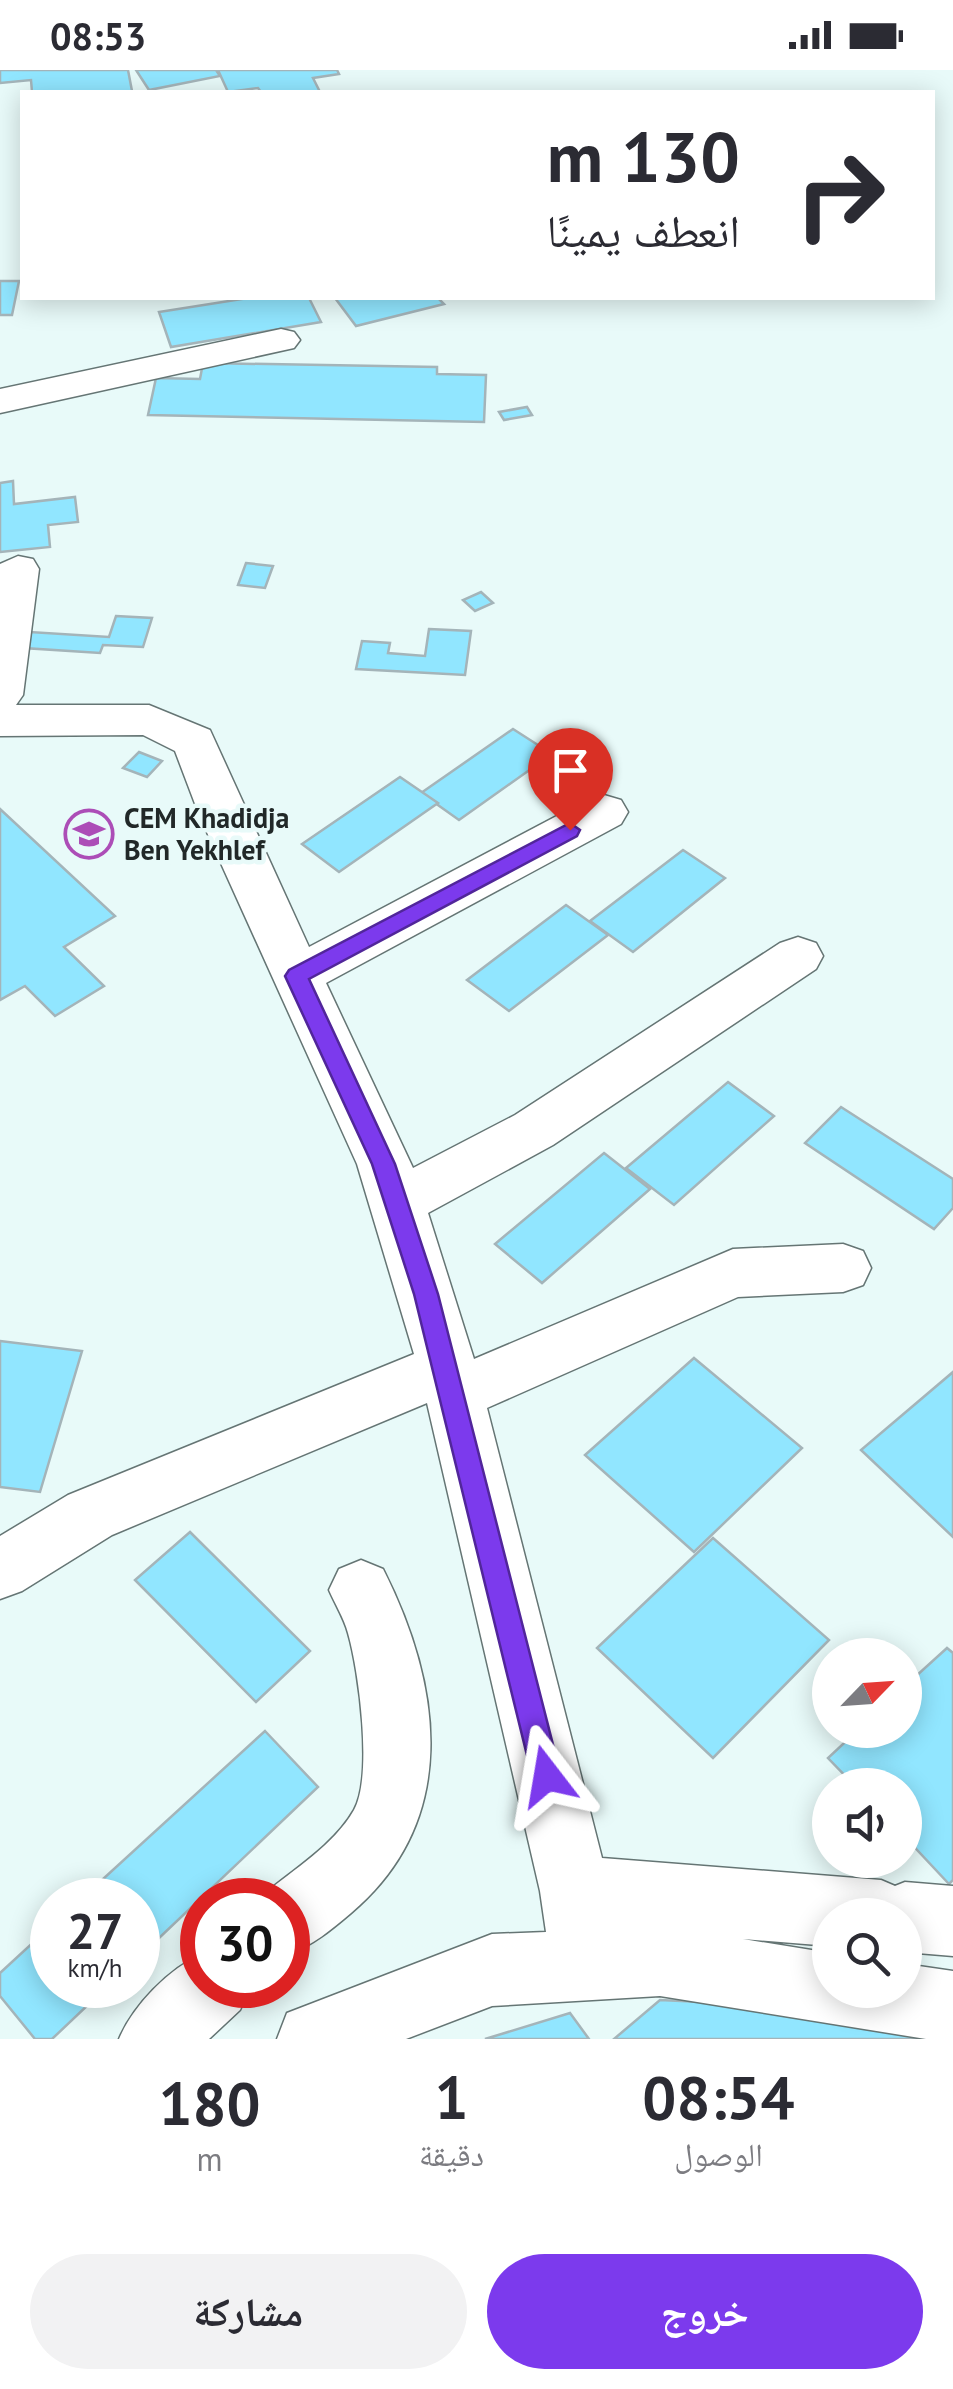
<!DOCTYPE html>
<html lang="ar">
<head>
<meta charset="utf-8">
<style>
  :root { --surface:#fff; --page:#f2f2f3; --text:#2b2b33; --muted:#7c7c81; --accent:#7c3aed }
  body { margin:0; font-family:"PT Sans","Noto Naskh Arabic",sans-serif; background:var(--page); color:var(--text); direction:rtl; height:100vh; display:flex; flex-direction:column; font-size:38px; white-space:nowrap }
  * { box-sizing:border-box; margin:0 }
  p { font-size:32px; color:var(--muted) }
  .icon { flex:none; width:55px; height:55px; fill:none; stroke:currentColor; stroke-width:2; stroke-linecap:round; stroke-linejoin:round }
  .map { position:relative; height:1969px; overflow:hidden; direction:ltr }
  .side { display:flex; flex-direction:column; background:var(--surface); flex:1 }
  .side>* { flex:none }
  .guide { position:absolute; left:20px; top:20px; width:915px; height:210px; border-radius:0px; box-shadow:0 5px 25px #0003; direction:rtl; background:#fff; color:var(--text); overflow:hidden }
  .needle { width:65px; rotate:65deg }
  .fabs { position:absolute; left:812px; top:1568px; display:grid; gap:20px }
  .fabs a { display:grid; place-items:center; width:110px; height:110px; border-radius:50%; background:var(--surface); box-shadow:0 5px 25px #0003; font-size:50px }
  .speed { position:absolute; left:30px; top:1808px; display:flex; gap:20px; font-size:50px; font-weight:700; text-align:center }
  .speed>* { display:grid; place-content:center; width:130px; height:130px; border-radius:50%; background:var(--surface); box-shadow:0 5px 25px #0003; line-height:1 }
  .speed small { font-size:25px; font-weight:400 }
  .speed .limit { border:15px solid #d22; background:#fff; color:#111 }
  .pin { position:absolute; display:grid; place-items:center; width:85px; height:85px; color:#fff; margin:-102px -42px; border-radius:50% 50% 50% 0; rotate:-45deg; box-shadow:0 0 10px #0007 }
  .pin .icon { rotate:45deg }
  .me { position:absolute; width:110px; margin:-55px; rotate:346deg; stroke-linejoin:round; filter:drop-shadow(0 0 8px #0008) }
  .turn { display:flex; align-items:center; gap:35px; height:210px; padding:0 30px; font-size:45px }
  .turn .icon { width:130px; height:130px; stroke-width:2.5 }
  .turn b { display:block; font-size:70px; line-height:85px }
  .eta { display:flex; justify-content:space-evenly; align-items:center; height:170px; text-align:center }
  .eta b { font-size:60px; font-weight:700; line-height:70px }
  .primary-button { display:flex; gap:20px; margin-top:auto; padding:20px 30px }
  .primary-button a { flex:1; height:115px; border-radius:60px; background:var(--accent); color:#fff; font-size:40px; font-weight:700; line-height:115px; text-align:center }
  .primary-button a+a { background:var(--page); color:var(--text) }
  .status { display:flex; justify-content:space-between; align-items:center; height:70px; padding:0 50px; background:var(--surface); direction:ltr }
  .status svg { height:28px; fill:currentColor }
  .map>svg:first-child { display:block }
  .building { fill:#91e6ff; stroke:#a4b4b9; stroke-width:2.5 }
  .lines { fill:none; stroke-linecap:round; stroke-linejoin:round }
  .minor-casing { stroke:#657574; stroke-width:3 }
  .minor { fill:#fff; fill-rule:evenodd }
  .route { fill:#7c3aed; stroke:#51269a; stroke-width:2.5 }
  .labels { text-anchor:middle; stroke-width:9; stroke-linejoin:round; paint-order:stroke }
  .poi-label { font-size:28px; font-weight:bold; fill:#212828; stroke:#e8faf9; text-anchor:start }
</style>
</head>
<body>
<div class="status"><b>08:53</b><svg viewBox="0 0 49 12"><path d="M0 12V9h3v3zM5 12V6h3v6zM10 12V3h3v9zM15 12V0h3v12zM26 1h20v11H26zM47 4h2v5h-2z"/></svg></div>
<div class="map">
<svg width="953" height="1969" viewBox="0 0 953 1969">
  <rect width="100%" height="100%" fill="#e8faf9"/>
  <!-- building -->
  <g class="building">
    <path d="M0 0H128L132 21 32 22 31 10 0 13Z"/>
    <path d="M136 0H216L220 6 149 20Z"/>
    <path d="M218 0H337L339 4 313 8 320 22H261L258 18 228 22Z"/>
    <path d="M0 211H19L12 245H0Z"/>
    <path d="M248 228H309L321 252 171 277 159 242Z"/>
    <path d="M335 228H438L444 234 356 256Z"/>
    <path d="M203 293 437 297V304L486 305 484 352 148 345 156 308 200 309Z"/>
    <path d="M527 337 532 345 504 350 499 342Z"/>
    <path d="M13 411 14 434 75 427 78 452 48 455 50 477 0 482V413Z"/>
    <path d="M246 493 273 496 265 518 238 515Z"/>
    <path d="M481 522 493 533 475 541 463 530Z"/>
    <path d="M116 546 152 548 143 577 103 575 100 583 24 578 30 562 109 567Z"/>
    <path d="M429 559 471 561 465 605 356 599 362 571 390 573 388 583 425 586Z"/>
    <path d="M513 659 552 684 459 750 421 723Z"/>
    <path d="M139 682 162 691 147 707 123 698Z"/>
    <path d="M400 707 438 733 339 802 302 774Z"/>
    <path d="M0 739 115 846 64 877 104 916 55 946 25 916 0 930Z"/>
    <path d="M683 780 725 808 633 882 590 851Z"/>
    <path d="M566 835 608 865 509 941 467 910Z"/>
    <path d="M728 1012 774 1046 674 1135 626 1098Z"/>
    <path d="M841 1037 953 1109V1138L934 1159 805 1073Z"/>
    <path d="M604 1083 650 1119 542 1213 495 1174Z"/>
    <path d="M0 1271 82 1281 40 1422 0 1417Z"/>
    <path d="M694 1288 802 1378 694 1482 585 1385Z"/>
    <path d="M953 1302V1467L861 1380Z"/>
    <path d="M190 1462 310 1581 256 1632 135 1510Z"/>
    <path d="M713 1468 829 1570 713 1688 597 1578Z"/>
    <path d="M947 1578 953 1583V1810L949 1814 905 1767V1715H854L828 1688 858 1660H905V1616Z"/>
    <path d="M265 1661 318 1717 138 1888V1830H80Z"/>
    <path d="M52 1855V1915H109L52 1969H35L0 1926V1903Z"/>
    <path d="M660 1930 953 1944V1969H614Z"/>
    <path d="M570 1943 589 1969H485Z"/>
  </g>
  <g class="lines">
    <!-- minor casing -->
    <g class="minor-casing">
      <g id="minor">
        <path d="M281 259 294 262 300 270 294 278 0 343V319Z"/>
        <path d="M18 486 33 489 39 499 23 625 16 635H149L210 660 309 877 587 730 604 725 621 730 628 742 621 754 326 913 413 1098 515 1045 780 873 798 867 816 873 823 886 816 899 553 1075 428 1143 474 1289 733 1179 843 1174 863 1181 871 1198 863 1215 843 1222 738 1227 487 1338 602 1788 881 1810 895 1816 905 1812 953 1816V1886L905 1882V1845H830V1876L743 1869 830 1883V1920H905V1894L953 1901V1969H926L660 1926 492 1936 406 1969H277L287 1943 313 1933 492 1864 546 1862 540 1821 427 1333 112 1465 22 1521 0 1529V1466L68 1425 414 1284 357 1094 200 747 175 681 143 665 0 666V494Z"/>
        <path d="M361 1490 383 1499C442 1616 461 1750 351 1843 331 1860 313 1875 288 1885V1830H261L263 1825C294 1799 334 1775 354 1740 373 1706 359 1601 348 1563 344 1548 335 1534 329 1520L339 1499Z"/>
        <path d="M202 1884V1915H251L240 1940 209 1969H119C133 1936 168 1899 202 1884Z"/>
      </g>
    </g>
    <!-- minor -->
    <use href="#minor" class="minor"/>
  </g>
  <!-- route -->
  <path class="route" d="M570 753 580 760 577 766 309 909 395 1094 438 1224 561 1706 557 1717 547 1721 536 1717 532 1706 414 1224 372 1094 285 906 289 900Z"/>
  <!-- icons -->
  <defs>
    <g id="school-ring" transform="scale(2.5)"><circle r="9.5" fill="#e8faf9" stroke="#ac4db7" stroke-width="1.5"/><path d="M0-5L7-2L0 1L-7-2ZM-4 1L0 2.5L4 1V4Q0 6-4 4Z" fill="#ac4db7"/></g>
  </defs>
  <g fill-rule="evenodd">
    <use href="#school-ring" x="89" y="764"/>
  </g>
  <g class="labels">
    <!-- poi labels -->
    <g class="poi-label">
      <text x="124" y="758">CEM Khadidja<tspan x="124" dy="32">Ben Yekhlef</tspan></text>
    </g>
  </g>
</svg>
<div class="fabs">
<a><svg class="needle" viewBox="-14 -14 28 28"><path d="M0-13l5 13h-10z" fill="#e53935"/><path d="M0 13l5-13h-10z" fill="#7c7c81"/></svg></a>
<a><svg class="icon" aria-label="sound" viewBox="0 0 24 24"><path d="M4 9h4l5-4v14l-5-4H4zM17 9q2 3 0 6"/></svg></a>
<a><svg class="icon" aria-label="search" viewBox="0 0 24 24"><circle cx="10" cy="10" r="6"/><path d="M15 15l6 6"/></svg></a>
</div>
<div class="speed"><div>27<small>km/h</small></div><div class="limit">30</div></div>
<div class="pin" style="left:570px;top:760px;background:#d93025"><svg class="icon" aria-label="arrive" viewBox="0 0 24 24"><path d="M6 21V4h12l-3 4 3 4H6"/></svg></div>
<svg class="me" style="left:547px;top:1706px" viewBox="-20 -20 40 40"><path d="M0-17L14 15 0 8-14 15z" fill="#7c3aed" stroke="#fff" stroke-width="4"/></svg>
<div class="guide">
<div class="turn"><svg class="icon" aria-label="right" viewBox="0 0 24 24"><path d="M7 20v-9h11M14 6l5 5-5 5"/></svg><div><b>130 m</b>انعطف يمينًا</div></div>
</div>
</div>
<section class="side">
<div class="eta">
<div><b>08:54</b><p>الوصول</p></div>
<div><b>1</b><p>دقيقة</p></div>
<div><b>180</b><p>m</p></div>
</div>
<div class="primary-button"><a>خروج</a><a>مشاركة</a></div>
</section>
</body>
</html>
